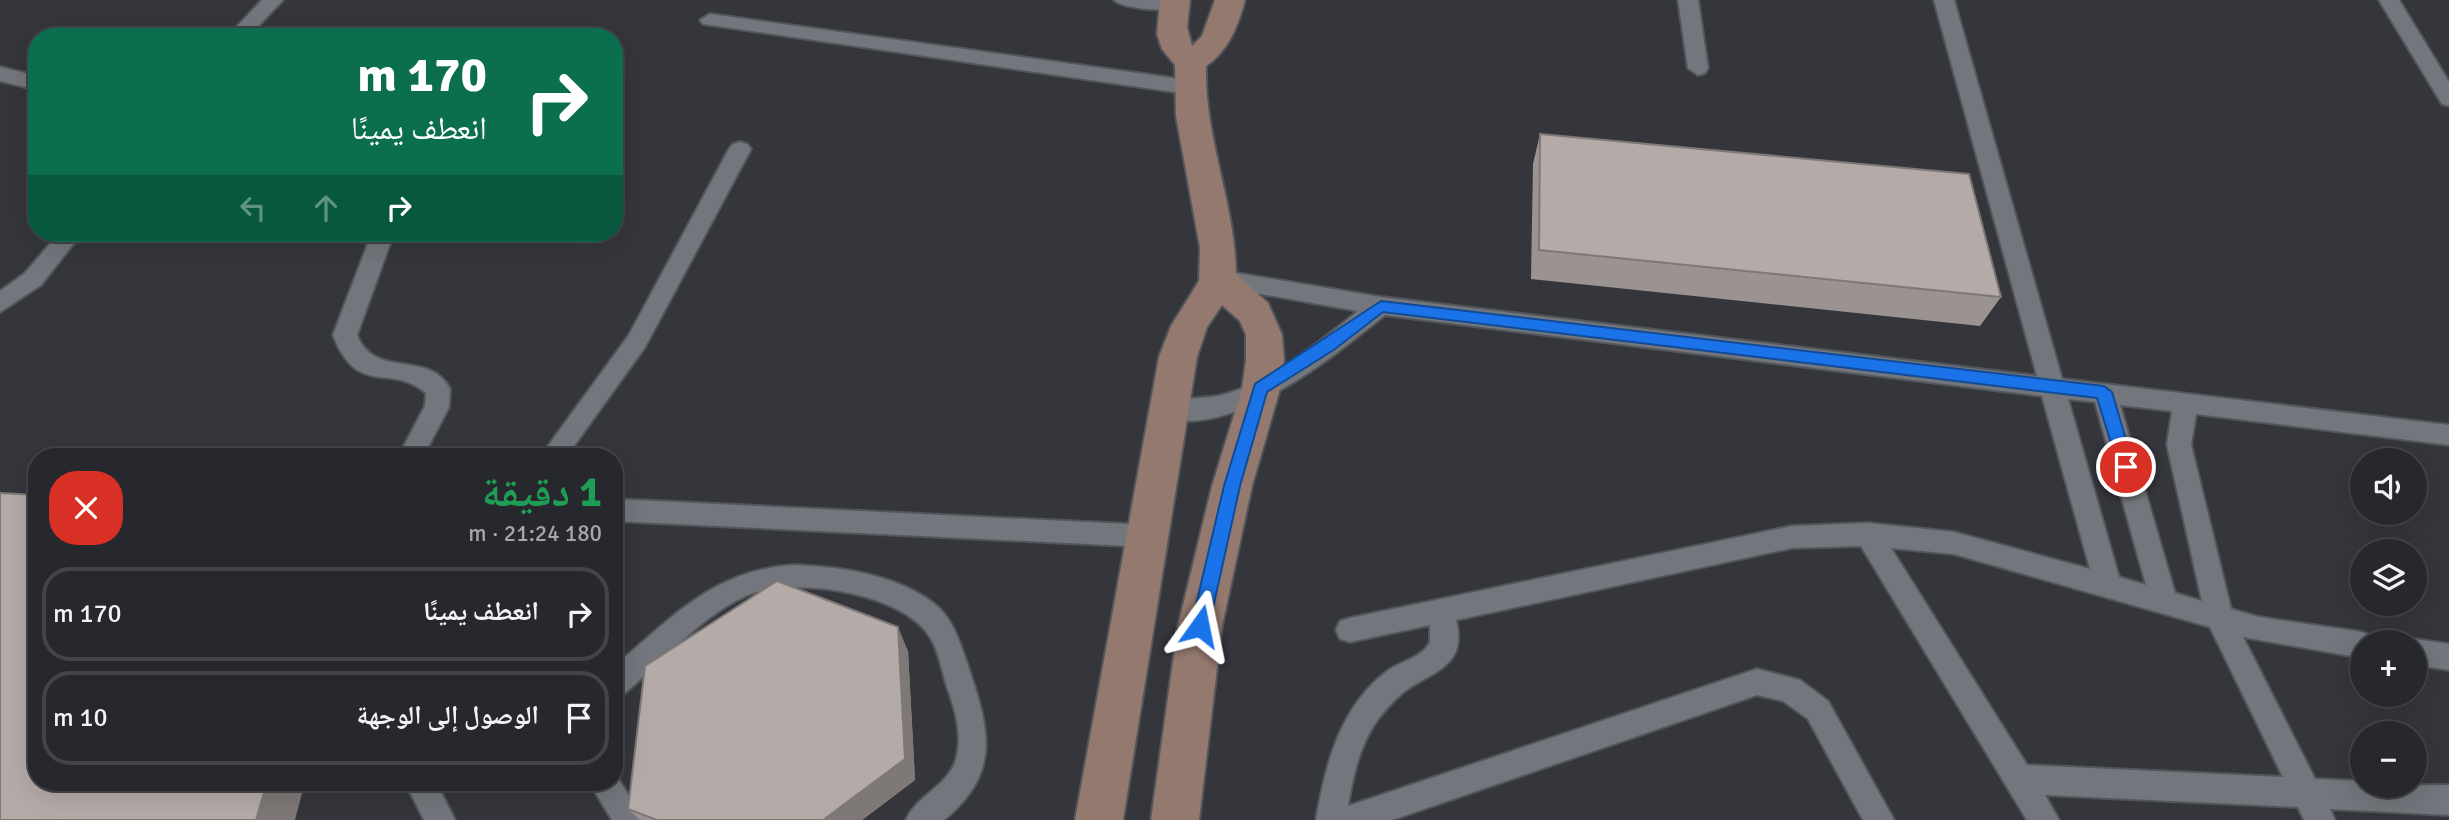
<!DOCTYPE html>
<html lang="ar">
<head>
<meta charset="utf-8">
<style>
  :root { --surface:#27282d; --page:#333439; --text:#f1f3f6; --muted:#a4a6aa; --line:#434449 }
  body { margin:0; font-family:Signika,"Noto Naskh Arabic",sans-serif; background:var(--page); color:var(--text); direction:rtl; height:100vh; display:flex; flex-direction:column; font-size:26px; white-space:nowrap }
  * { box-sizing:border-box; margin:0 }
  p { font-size:23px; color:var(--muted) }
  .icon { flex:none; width:38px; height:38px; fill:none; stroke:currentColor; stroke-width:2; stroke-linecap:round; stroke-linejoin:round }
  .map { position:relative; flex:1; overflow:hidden; direction:ltr }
  .details { position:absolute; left:28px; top:448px; width:595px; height:343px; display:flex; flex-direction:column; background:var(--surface); border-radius:28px; box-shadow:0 7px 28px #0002,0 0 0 2px var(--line); direction:rtl }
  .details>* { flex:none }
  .guide { position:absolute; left:28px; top:28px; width:595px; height:214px; border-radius:28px; box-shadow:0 7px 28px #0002,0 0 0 2px var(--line); direction:rtl; background:#0b6e4f; color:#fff; overflow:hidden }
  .buttons { position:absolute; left:2350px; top:448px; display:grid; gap:14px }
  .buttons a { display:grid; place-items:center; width:77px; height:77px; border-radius:50%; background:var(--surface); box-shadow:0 7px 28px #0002,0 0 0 2px var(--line); font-size:35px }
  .pin { position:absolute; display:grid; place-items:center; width:60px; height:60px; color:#fff; margin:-30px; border:4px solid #fff; border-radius:50%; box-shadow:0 2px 7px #0007 }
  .me { position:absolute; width:77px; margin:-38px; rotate:12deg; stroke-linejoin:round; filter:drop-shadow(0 0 5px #0008) }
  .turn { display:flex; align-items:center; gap:24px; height:147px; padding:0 21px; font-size:32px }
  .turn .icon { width:91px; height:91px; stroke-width:2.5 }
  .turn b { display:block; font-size:49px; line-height:60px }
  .lanes { display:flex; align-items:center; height:66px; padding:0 21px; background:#0003; justify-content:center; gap:35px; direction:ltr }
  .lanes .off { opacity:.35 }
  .round { display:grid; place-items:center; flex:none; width:74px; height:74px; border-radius:28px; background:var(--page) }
  .summary { display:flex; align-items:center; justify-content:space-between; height:119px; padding:0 21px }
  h1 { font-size:42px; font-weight:800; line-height:52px; color:#1e9e55 }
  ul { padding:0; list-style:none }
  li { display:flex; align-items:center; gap:21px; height:94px; margin:0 14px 10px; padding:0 7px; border:4px solid var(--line); border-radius:28px }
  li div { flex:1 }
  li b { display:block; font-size:26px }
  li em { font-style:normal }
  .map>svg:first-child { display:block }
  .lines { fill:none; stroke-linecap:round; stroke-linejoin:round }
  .lane-casing { stroke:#525559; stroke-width:4 }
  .secondary-casing { stroke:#525559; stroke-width:4 }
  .lane { fill:#73767c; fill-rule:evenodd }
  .secondary { fill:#94796e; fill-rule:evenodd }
  .wall { fill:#9b9391 }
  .shaded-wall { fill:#7e7876 }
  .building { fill:#b4aba9; stroke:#7e7876; stroke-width:2 }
  .route { fill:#1a73e8; stroke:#114b97; stroke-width:2 }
</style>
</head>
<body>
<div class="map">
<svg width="2449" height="820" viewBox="0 0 2449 820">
  <rect width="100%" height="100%" fill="#34363c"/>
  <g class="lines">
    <!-- lane casing -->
    <g class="lane-casing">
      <g id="lane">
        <path d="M262 0H283L248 37H227Z"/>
        <path d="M1114 0H1178L1184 5C1176 14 1122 9 1114 0Z"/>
        <path d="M1678 0H1698L1708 68 1705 73 1698 75 1688 68Z"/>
        <path d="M1934 0H1954L2062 379 2449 425V445L2196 414 2191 445 2231 609 2259 617 2362 632 2372 636 2375 642H2362V658L2243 637 2315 779 2362 781V786L2449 785V815L2330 809 2335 820H2304L2298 807 2045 795 2059 820H2027L1861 546 1792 548 1456 620C1467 663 1438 670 1409 688 1397 696 1387 708 1378 719 1360 744 1353 775 1348 806L1757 669 1800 680 1828 701 1894 820H1863L1808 719 1783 701 1757 695 1392 820H1316C1325 766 1340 707 1386 672 1400 661 1421 659 1430 642V625L1350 642 1340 639 1336 630 1340 621 1350 618 1792 526 1868 523 1954 532 2090 569 2042 396 1385 315C1334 356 1232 440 1162 417L1159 410 1162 403C1183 396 1205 400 1226 394 1275 379 1319 342 1358 311L1210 285 1207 279 1210 273 1218 270 1381 297 2037 376ZM2068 399 2095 402 2146 585 2119 577ZM2120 405 2172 411 2167 445 2202 601 2175 593ZM1891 548 1954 554 2210 627 2283 777 2027 765Z"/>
        <path d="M2379 0H2399L2449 82V106L2442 104Z"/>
        <path d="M710 14 1188 80 1198 87 1188 94 703 24 700 20Z"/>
        <path d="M0 67 37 76V90L0 81Z"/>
        <path d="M740 142 747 144 751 149 645 347 566 457H540L629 335 729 149 733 144Z"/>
        <path d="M59 233H82L41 285 0 312V291L25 273Z"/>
        <path d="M372 233H394L357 335C374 380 430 349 450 389L449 407 423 457H398L425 406 426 393C390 362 358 399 333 335Z"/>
        <path d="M614 499 1149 525 1158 528 1162 536 1158 544 1149 547 614 521Z"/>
        <path d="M795 565C841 567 893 574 932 602 953 617 960 643 968 666 989 729 1002 772 944 820H906C917 794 952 785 957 755 962 732 955 709 947 687 942 672 939 651 930 637 903 593 799 578 753 593 708 609 660 663 624 694L614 698V667C671 618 715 569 795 565Z"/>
        <path d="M2415 639 2449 644V670L2415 665V642H2407Z"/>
        <path d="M614 772 644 820H612L589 782H614Z"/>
        <path d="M405 782H436L455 820H424Z"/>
      </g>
    </g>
    <!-- secondary casing -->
    <g class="secondary-casing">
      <path id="secondary" d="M1160 0H1190L1187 27 1192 46 1202 36 1215 0H1245C1238 26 1229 50 1206 66 1204 137 1235 203 1236 274L1268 303 1282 335 1284 360 1280 389 1252 486 1222 626 1199 820H1151L1178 626 1212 486 1242 389 1246 360V335L1240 321 1222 305 1207 327 1197 357 1123 820H1075L1159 357 1171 326 1199 281 1200 248 1176 116 1175 65 1162 49 1157 34Z"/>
    </g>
    <!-- lane -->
    <use href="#lane" class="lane"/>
    <!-- secondary -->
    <use href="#secondary" class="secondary"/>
  </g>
  <!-- wall -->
  <g class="wall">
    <path d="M1540 134 2001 297 1980 326 1531 279 1533 164Z"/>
    <path d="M908 651 915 780 862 820H640L628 809Z"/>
  </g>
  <!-- shaded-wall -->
  <g class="shaded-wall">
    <path d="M898 627 908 651 915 780 862 820H823Z"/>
    <path d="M267 782H305L295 820H256Z"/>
  </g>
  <!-- building -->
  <g class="building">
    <path d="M1540 134 1969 174 2001 297 1539 250Z"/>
    <path d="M0 493 37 495V782H267L256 820H0Z"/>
    <path d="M777 581 898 627 905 759 823 820H657L628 809 645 666Z"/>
  </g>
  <!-- route -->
  <path class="route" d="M1381 301 2104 386 2112 392 2134 467 2131 472H2120L2097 398 1383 312 1335 349 1267 392 1240 486 1209 626 1206 632 1200 634 1194 632 1191 626 1224 486 1255 384Z"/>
</svg>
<div class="buttons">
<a><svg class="icon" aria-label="sound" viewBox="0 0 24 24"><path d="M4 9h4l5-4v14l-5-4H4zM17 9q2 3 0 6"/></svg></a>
<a><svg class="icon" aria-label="layers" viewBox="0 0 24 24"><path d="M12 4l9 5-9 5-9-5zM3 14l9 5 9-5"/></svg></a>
<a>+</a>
<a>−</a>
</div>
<div class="pin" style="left:2126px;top:467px;background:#d93025"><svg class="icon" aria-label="arrive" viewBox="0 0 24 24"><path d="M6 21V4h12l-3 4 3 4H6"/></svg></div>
<svg class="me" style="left:1200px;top:626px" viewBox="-20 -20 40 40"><path d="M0-17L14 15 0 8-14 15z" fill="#1a73e8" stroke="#fff" stroke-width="4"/></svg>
<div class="guide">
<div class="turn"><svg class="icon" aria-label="right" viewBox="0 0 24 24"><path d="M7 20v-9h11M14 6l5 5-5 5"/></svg><div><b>170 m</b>انعطف يمينًا</div></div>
<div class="lanes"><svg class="icon off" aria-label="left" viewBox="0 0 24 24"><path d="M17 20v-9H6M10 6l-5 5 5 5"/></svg><svg class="icon off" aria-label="ahead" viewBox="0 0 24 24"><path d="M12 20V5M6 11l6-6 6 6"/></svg><svg class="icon" aria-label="right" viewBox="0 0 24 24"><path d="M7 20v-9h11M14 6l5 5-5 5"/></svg></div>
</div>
<section class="details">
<div class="summary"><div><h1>1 دقيقة</h1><p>180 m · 21:24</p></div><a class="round" style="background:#d93025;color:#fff"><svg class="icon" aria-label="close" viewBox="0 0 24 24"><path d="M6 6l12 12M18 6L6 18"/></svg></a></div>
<ul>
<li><svg class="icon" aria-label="right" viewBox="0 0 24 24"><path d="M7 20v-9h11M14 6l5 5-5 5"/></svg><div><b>انعطف يمينًا</b></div><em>170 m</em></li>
<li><svg class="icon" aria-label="arrive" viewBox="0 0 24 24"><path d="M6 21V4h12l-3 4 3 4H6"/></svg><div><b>الوصول إلى الوجهة</b></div><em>10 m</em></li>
</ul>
</section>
</div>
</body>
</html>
